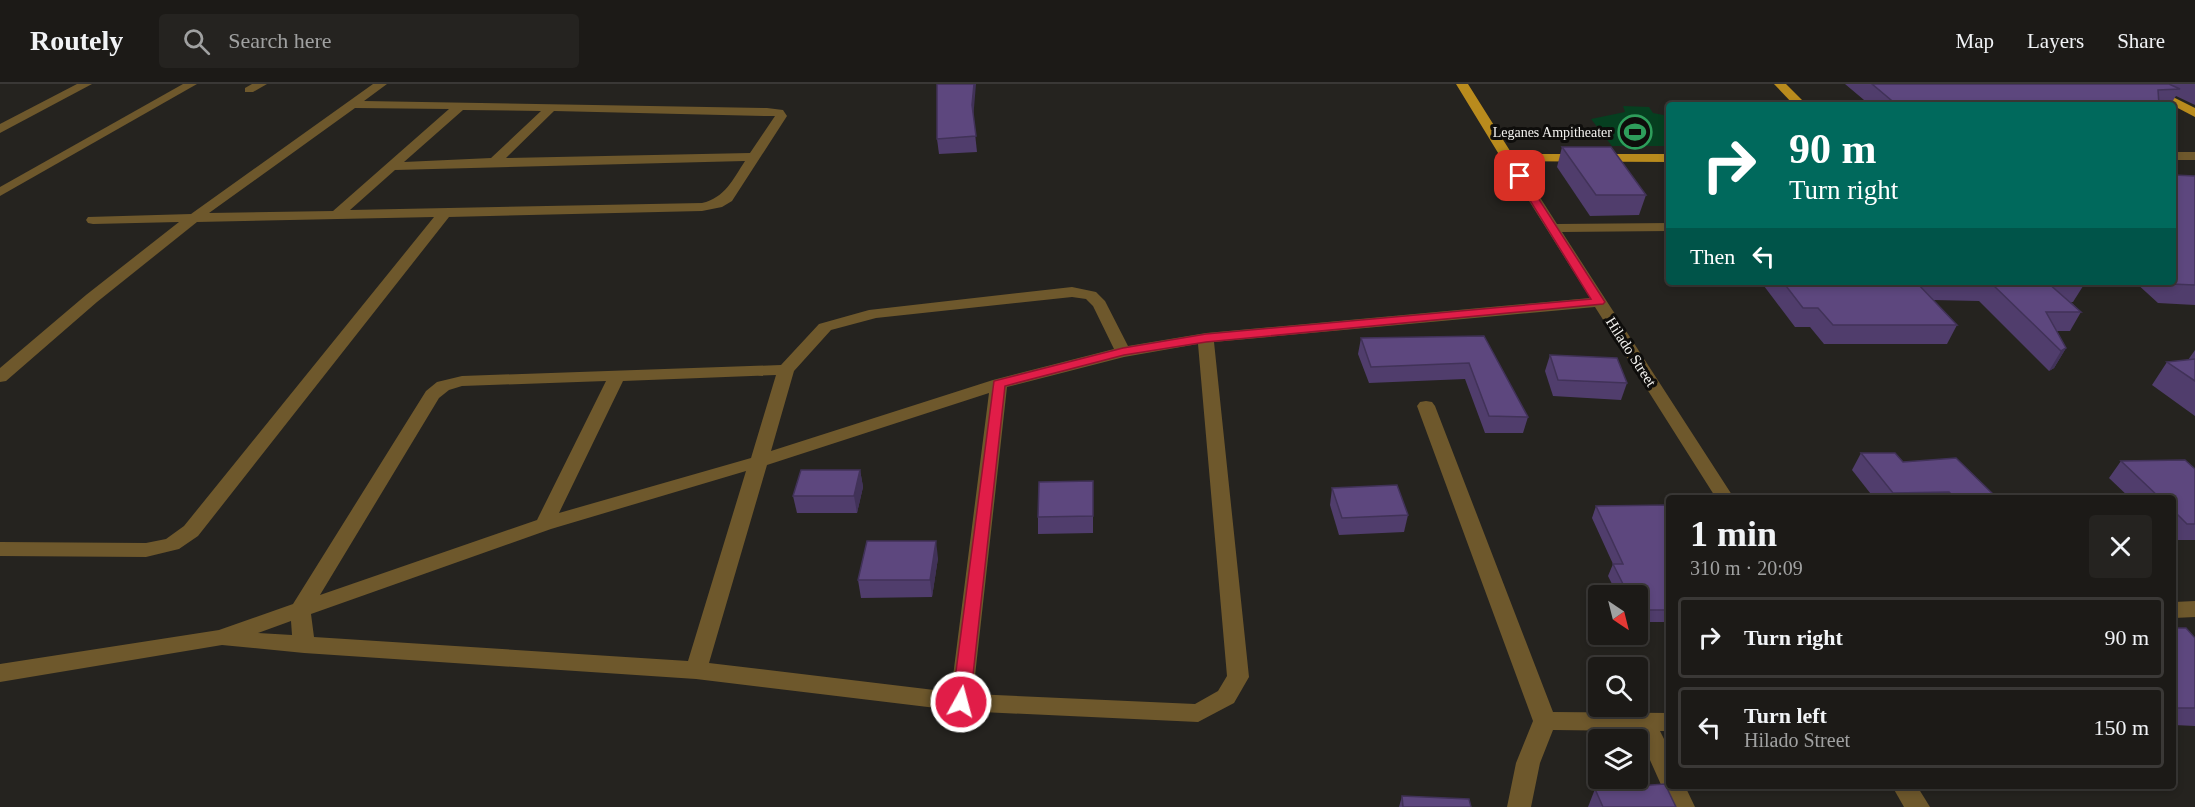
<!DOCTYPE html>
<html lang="en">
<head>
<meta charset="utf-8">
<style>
  :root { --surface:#1c1a17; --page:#252320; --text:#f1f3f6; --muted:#a0a1a1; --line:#3a3836 }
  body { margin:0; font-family:Georgia,serif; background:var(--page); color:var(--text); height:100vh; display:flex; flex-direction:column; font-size:22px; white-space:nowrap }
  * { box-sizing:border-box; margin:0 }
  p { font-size:20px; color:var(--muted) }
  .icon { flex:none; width:33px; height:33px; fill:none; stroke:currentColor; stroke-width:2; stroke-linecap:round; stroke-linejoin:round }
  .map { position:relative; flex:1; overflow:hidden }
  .drawer { position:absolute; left:1666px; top:411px; width:510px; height:294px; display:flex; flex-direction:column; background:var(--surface); border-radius:6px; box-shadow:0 3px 9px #0003,0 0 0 2px var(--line) }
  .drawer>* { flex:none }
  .hud { position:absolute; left:1666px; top:18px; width:510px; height:183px; border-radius:6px; box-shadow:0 3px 9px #0003,0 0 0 2px var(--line); background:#00695c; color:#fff; overflow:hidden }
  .needle { width:39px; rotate:145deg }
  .buttons { position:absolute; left:1588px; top:501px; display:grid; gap:12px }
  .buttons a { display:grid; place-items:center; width:60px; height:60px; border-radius:6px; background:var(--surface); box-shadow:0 3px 9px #0003,0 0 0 2px var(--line); font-size:30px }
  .pin { position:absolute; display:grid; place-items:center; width:51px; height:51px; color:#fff; margin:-26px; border-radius:12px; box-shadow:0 3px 9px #0006 }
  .me { position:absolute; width:66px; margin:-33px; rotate:7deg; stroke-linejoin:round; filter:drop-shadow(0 0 4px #0008) }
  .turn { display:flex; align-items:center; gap:21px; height:126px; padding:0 24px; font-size:27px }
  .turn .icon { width:78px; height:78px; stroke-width:2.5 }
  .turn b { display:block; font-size:42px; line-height:51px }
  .then { display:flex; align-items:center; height:57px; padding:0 24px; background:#0003; gap:12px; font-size:22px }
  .round { display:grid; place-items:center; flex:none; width:63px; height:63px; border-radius:6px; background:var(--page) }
  .head { display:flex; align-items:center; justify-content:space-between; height:102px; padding:0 24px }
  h1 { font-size:36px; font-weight:800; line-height:45px }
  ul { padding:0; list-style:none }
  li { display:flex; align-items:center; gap:18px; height:81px; margin:0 12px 9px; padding:0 12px; border:3px solid var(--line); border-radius:6px }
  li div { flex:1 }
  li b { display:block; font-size:22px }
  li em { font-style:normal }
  header { display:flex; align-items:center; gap:36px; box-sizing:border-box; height:84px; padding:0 30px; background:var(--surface); border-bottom:2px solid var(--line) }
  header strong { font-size:28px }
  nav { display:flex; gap:33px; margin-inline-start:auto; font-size:21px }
  .search { width:420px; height:54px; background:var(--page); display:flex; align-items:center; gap:15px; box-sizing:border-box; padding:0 21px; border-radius:6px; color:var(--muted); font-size:22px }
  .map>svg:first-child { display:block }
  .green { fill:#063f20 }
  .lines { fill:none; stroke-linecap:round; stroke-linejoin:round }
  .minor { fill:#6e582c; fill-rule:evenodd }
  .major { fill:#b98b1d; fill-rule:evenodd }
  .wall { fill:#503d6c }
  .shaded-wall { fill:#413258 }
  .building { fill:#5d477e; stroke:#413258; stroke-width:1.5 }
  .route { fill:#e11d48; stroke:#92132f; stroke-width:1.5 }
  .labels { text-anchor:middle; stroke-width:6; stroke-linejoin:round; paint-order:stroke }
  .far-poi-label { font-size:14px; fill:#f3f2ef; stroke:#0e0d0b; text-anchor:end }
  .street-label { font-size:15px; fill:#f3f2ef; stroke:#0e0d0b }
</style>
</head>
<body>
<header>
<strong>Routely</strong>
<div class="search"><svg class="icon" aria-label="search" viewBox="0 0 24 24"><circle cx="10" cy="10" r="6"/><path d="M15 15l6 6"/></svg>Search here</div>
<nav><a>Map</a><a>Layers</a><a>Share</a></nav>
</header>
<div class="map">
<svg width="2195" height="723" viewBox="0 0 2195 723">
  <rect width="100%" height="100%" fill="#25231f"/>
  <!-- green -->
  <path class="green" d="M1623 22 1649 23 1653 29 1669 32V62H1612L1591 35 1625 28Z"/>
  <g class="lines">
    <!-- minor -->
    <g class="minor">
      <path d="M77 0H92L0 49V40Z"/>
      <path d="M183 0H197L0 112V103Z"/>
      <path d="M252 0H267L253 8H245V4Z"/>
      <path d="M373 0H387L364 17 767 24 783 26 787 32 732 117 722 123 702 127 449 133 198 452 179 465 146 473 0 472V458L146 459 166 455 184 442 434 133 197 138 97 218 6 297 0 298V284L86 211 179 138 93 140 88 139 86 136 88 133 191 130ZM355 24 449 25 333 127 209 129ZM463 26 541 27 491 74 404 78ZM554 27 767 32H775L750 69 506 74ZM745 77C733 95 725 114 702 119L350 126 395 86Z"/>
      <rect x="2174" y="68" width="21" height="8"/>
      <path d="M1508 70 1513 71 1557 140 1670 139V147L1562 148 1734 414H1716L1595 223 1214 258 1249 593 1234 619 1198 638 961 627 696 595 304 569 222 561 0 598V580L219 546 293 520 426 307 437 298 462 292 781 281 819 240 869 226 1072 203 1096 208 1105 217 1128 262 1206 249 1590 214 1502 74ZM1072 213 1086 215 1093 222 1114 265 993 296 771 367 794 287 831 246 876 234ZM1198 260 1227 592 1218 607 1195 620 973 610 1007 303 1124 273ZM776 291 751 374 559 429 623 297ZM606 297 537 436 320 511 439 314 449 306 462 302ZM989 309 951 608 709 579 767 381ZM746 387 688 577 314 553 311 530 551 445ZM291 537 292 551 258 549Z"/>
      <path d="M1426 317 1432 318 1435 322 1553 628 1670 629V647H1660L1670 667V702H1685L1695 723H1671L1637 647 1553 646 1540 679 1531 723H1507L1516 679 1533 637 1417 322 1420 318Z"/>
      <path d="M2195 517V533L2174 534V518Z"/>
      <path d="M1892 702H1917L1930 723H1904Z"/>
    </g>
    <!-- major -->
    <g class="major">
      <path d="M1456 0H1468L1512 70H1670V78L1503 77Z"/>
      <path d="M1774 0H1786L1807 21H1794Z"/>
      <path d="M2132 0H2147L2195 24V33Z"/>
    </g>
  </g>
  <!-- wall -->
  <g class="wall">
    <path d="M1845 0H2195V21L2176 12 2170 21H1870Z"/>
    <path d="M973 31 977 68 939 70 937 55Z"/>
    <path d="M1562 63 1646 111 1639 131 1590 132 1557 83Z"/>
    <path d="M2195 92V221L2158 219 2135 198H2174Z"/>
    <path d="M1761 198H2083L2085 199 2073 218H2071L2081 228 2070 247H2057L2066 264 2054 284 2049 287 1979 217 1933 216 1957 241 1947 260H1824L1810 243H1795Z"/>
    <path d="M1484 252 1528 333 1523 349H1485L1465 295 1369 299 1358 270 1361 254Z"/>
    <path d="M2195 266V332L2152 301 2167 278 2188 276Z"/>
    <path d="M1550 271 1627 299 1621 316 1553 312 1545 287Z"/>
    <path d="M1861 369 1903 378 1997 414H1874L1852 386Z"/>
    <path d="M2121 377 2195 385V456H2174V414H2130L2109 394Z"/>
    <path d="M860 386 863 403 857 429H797L793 412Z"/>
    <path d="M1093 397V449L1038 450V433Z"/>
    <path d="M1332 404 1408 431 1404 448 1339 451 1330 421Z"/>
    <path d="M1670 421V538H1638V512H1618L1608 492 1613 480 1592 434 1596 422Z"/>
    <path d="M938 474 932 513 861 514 858 496Z"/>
    <path d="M2174 544 2195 554V642L2174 641Z"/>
    <path d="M1595 705 1676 723H1588Z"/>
    <path d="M1402 712 1471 723H1399Z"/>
  </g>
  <!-- shaded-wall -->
  <g class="shaded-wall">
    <path d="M974 0H976L973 36 972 21Z"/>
    <path d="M2066 264 2054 284 2049 287 2061 267Z"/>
    <path d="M860 386 863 403 857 429 854 412Z"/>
    <path d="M936 457 938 474 932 513 930 496Z"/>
  </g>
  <!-- building -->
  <g class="building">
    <path d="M937 0H974L972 21 976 52 937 55Z"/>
    <path d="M1872 0H2169L2180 5 2158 6 2159 21H1897Z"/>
    <path d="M1562 63H1611L1646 111H1596Z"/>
    <path d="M2174 91 2195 92V201L2171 200 2168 198H2174Z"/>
    <path d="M1783 198H1916L1957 241H1833L1818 224H1803Z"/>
    <path d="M1990 198H2083L2085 199H2048L2081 228H2046L2066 264 2061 267Z"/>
    <path d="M1484 252 1528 333 1489 332 1469 279 1371 283 1361 254Z"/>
    <path d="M1550 271 1617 274 1627 299 1558 296Z"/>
    <path d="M2195 275V297L2167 278Z"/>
    <path d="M1861 369H1895L1903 378 1956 374 1997 414H1955L1949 408 1893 409Z"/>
    <path d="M2185 376 2195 385V440H2187L2174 427V414H2160L2121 377Z"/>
    <path d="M801 386H860L854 412H793Z"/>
    <path d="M1093 397V432L1038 433 1039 398Z"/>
    <path d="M1397 401 1408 431 1342 434 1332 404Z"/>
    <path d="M1670 421V526H1638V512H1629L1613 480H1623L1596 422Z"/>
    <path d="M867 457H936L930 496H858Z"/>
    <path d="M2174 544H2186L2195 554V624H2174Z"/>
    <path d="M1665 700 1676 723H1603L1595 705Z"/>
    <path d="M1402 712 1469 715 1471 723H1403Z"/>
  </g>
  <!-- route -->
  <path class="route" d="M1516 89 1524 92 1605 218 1603 220 1206 258 1124 271 1005 302 970 618 967 623 961 625 955 623 952 618 994 297 1123 264 1206 250 1591 215 1515 92Z"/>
  <!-- icons -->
  <defs>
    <g id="stadium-ring" transform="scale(1.725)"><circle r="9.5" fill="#0e0d0b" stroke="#2e9e5b" stroke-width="1.5"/><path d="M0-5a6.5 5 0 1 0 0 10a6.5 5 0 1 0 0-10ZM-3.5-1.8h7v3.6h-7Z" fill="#2e9e5b"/></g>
  </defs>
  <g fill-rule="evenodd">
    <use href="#stadium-ring" x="1635" y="48"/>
  </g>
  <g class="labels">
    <!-- far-poi labels -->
    <g class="far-poi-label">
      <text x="1612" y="53">Leganes Ampitheater</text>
    </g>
    <!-- street labels -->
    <g class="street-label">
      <text transform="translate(1631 268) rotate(57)" y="5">Hilado Street</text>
    </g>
  </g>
</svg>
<div class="buttons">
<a><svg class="needle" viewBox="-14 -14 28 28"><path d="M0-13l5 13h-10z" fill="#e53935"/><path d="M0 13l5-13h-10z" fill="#a0a1a1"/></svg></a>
<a><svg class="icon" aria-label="search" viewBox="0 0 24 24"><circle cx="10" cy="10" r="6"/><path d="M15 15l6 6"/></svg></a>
<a><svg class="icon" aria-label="layers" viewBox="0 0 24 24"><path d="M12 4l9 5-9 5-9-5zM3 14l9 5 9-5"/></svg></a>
</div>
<div class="pin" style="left:1520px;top:92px;background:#d93025"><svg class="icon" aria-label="arrive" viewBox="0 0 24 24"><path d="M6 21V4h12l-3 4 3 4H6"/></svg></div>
<svg class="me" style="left:961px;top:618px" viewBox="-20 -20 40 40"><circle r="17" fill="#e11d48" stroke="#fff" stroke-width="3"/><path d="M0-11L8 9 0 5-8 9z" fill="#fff"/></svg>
<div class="hud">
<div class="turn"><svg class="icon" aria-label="right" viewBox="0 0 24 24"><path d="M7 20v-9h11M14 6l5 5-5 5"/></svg><div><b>90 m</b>Turn right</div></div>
<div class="then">Then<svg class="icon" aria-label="left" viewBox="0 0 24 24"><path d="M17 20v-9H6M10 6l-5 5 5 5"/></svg></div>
</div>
<section class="drawer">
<div class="head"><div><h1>1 min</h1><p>310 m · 20:09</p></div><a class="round"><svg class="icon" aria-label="close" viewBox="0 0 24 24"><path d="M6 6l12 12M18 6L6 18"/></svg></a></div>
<ul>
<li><svg class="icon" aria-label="right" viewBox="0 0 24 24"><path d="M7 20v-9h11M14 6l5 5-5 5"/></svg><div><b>Turn right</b></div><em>90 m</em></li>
<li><svg class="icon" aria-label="left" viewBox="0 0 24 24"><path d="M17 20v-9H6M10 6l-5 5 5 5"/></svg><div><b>Turn left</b><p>Hilado Street</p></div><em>150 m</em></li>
</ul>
</section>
</div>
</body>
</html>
